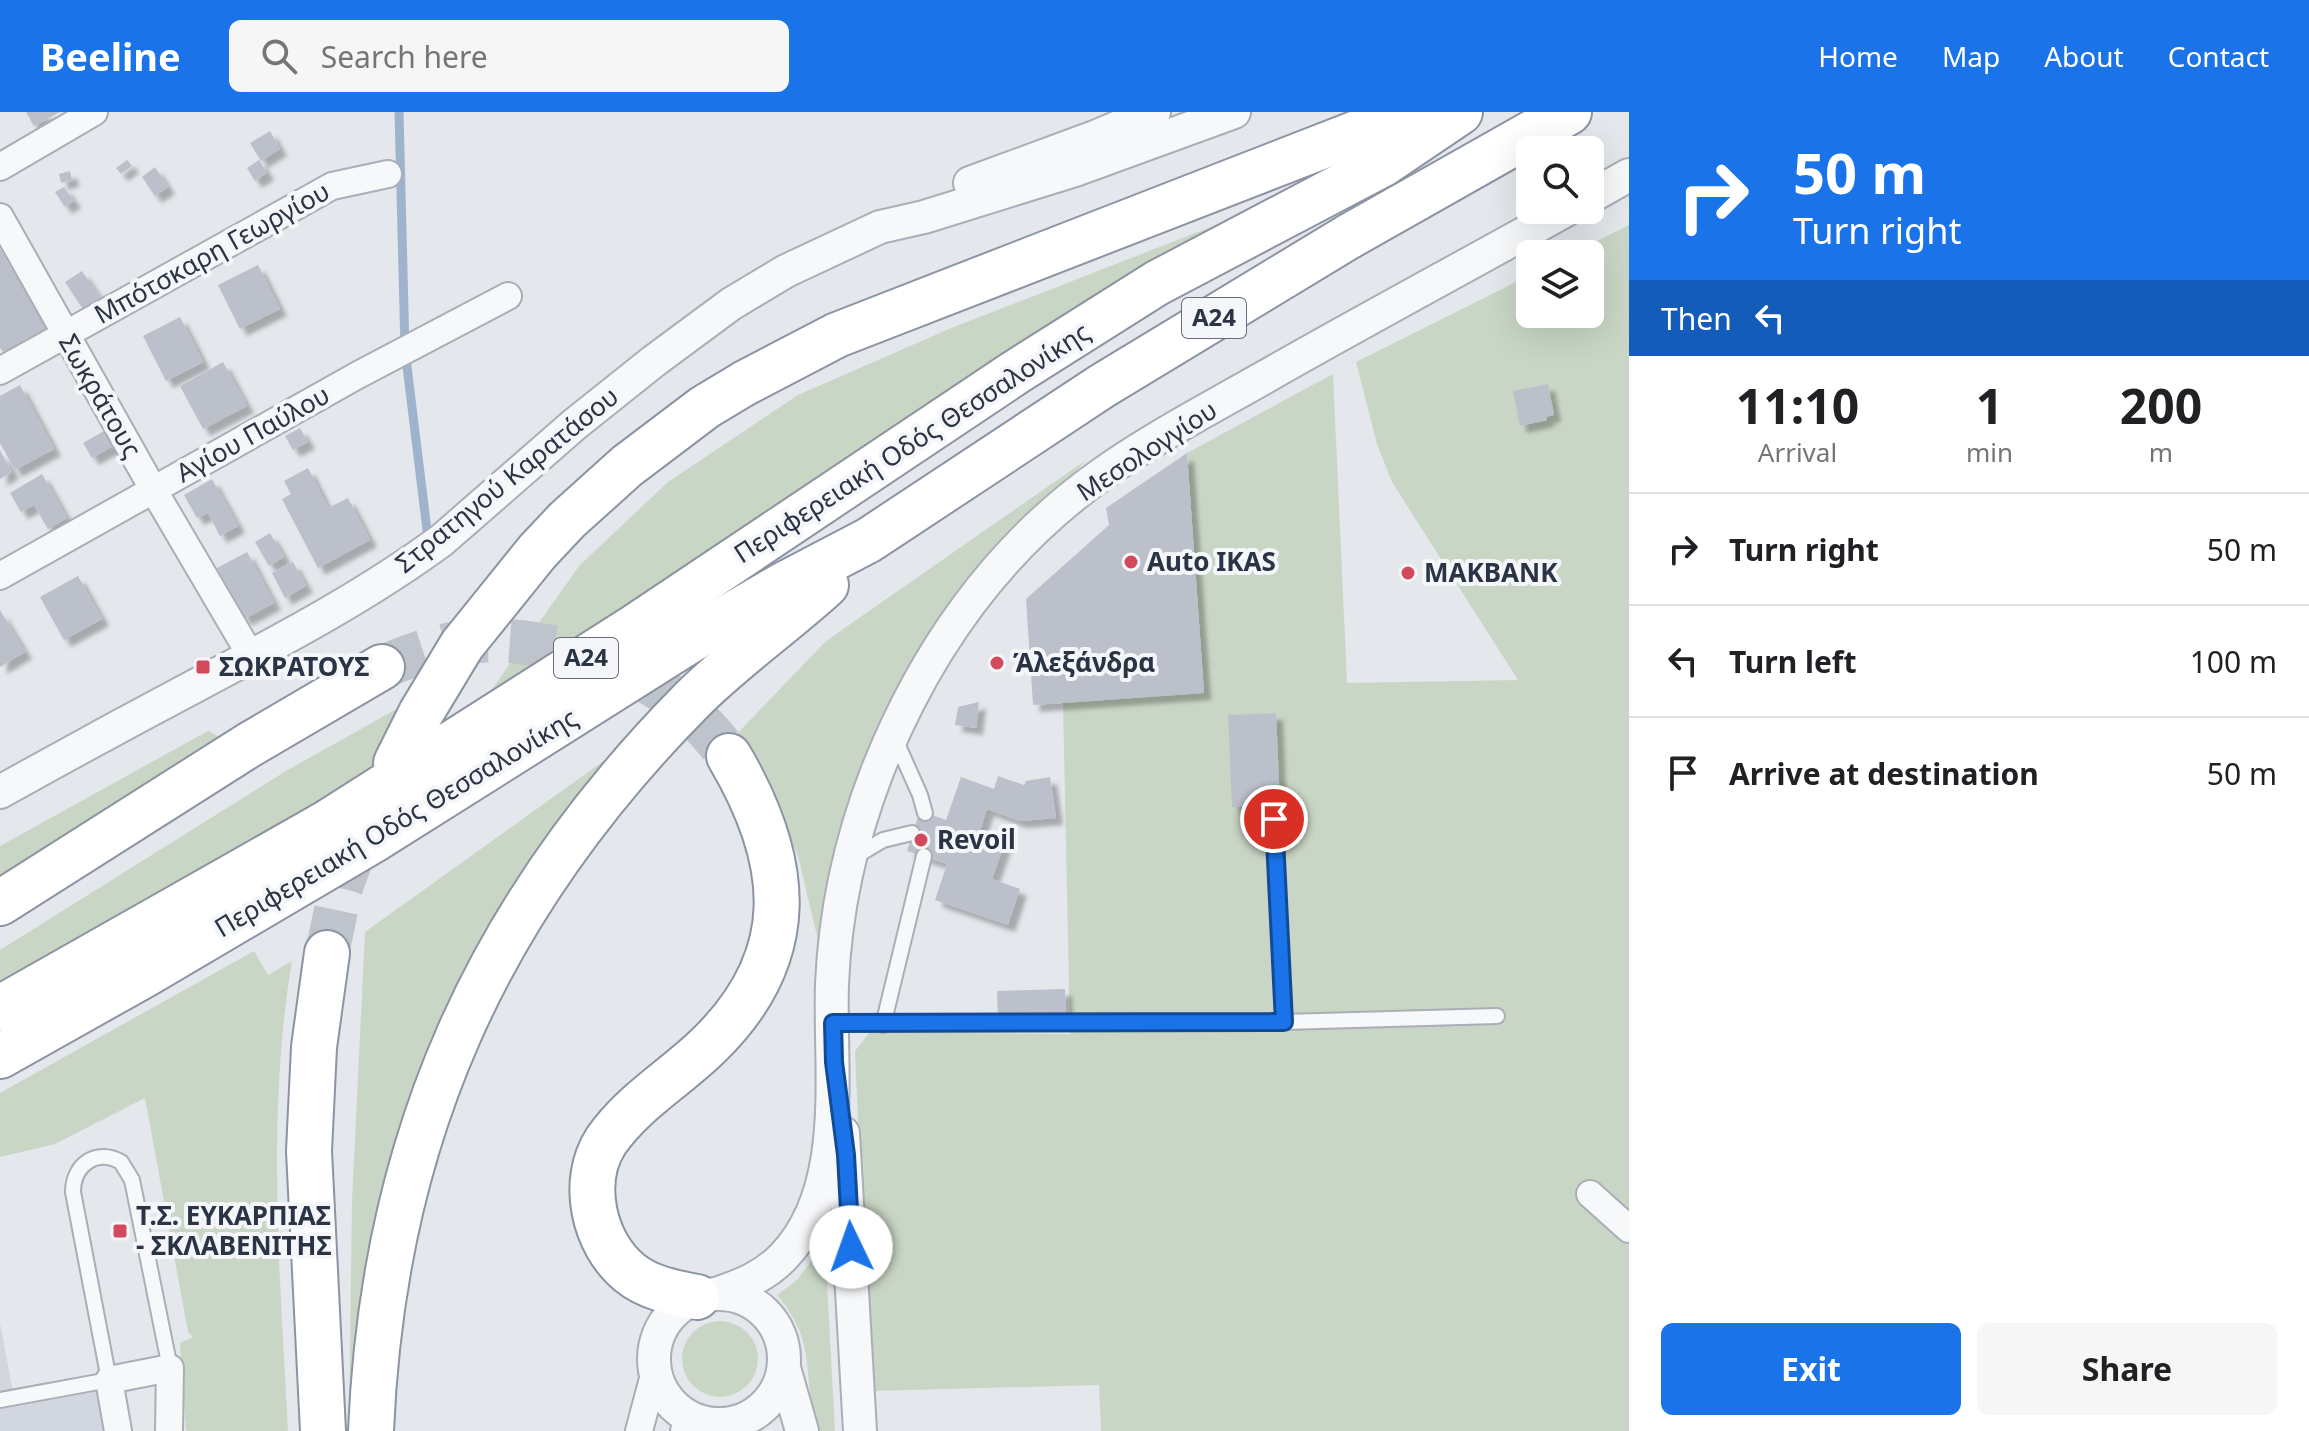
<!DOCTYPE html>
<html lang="en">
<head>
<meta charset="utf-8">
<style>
  :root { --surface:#fff; --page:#f6f6f6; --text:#202124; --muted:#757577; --line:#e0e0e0; --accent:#1a73e8 }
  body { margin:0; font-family:"Noto Sans",sans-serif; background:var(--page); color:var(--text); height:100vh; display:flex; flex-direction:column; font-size:30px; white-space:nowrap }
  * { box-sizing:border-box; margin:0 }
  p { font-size:26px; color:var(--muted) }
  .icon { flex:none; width:44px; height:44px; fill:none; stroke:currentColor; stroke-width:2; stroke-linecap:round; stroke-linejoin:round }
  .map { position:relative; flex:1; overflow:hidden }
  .panel { display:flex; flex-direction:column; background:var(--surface); width:680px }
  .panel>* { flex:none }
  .guide { background:#1a73e8; color:#fff; overflow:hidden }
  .buttons { position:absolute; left:1516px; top:24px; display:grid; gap:16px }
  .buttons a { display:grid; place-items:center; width:88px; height:88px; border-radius:12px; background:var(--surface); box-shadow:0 8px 32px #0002; font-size:40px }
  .pin { position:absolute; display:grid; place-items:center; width:68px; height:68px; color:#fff; margin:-34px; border:4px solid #fff; border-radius:50%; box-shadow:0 2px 8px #0007 }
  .me { position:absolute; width:88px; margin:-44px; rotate:357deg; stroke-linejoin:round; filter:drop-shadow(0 0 6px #0008) }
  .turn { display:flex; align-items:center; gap:28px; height:168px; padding:0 32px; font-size:36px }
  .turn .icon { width:104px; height:104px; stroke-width:2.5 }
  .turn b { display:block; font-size:56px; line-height:68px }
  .then { display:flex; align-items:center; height:76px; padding:0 32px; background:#0003; gap:16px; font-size:30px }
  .eta { display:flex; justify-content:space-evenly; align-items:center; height:136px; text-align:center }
  .eta b { font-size:48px; font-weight:700; line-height:56px }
  .cta { display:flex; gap:16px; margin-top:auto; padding:16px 32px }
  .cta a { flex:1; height:92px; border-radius:12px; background:var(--accent); color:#fff; font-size:32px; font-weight:700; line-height:92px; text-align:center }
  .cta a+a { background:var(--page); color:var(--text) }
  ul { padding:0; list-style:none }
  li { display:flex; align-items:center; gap:24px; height:112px; padding:0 32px; border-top:2px solid var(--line) }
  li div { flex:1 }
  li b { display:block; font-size:30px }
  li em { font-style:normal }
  header { display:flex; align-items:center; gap:48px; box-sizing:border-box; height:112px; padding:0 40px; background:var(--accent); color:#fff }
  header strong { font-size:38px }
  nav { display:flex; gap:44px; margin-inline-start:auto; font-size:28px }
  .search { width:560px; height:72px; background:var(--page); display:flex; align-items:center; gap:20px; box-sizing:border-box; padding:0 28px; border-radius:12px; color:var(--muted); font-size:30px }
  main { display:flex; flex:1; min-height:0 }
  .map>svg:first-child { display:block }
  .built { fill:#d2d6de }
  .green { fill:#c9d6c5 }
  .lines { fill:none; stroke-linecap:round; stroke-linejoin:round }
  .stream { stroke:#9fb4cc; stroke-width:9 }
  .building { fill:#bbc0ca; filter:url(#shadow) }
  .trunk-tunnel { stroke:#bfc3cb; stroke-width:44; stroke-dasharray:44 22; stroke-linecap:butt }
  .service-casing { stroke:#a9aeb7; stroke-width:18 }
  .minor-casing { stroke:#a9aeb7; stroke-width:30 }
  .tertiary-casing { stroke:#a9aeb7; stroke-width:36 }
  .trunk-casing { stroke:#8b94a3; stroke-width:48 }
  .service { stroke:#f7f8fa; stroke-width:14 }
  .minor { stroke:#f7f8fa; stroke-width:26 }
  .tertiary { stroke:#f7f8fa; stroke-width:32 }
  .trunk { stroke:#fff; stroke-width:44 }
  .route-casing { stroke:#114b97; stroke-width:20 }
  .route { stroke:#1a73e8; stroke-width:14 }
  .poi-dot { fill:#d1495b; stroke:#f4f6f9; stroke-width:3 }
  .labels { text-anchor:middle; stroke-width:8; stroke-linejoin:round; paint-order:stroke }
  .shield { fill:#f4f6f9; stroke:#676e7b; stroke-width:2 }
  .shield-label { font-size:24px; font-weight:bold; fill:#2b3445 }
  .street-label { font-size:26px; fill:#2b3445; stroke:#f4f6f9 }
  .poi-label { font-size:26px; font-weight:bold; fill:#2b3445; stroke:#f4f6f9; text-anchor:start }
</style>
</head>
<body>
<header>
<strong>Beeline</strong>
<div class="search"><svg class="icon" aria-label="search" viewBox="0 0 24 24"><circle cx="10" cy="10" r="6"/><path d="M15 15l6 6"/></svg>Search here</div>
<nav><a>Home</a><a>Map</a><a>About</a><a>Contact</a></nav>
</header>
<main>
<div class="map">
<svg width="1629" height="1319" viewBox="0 0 1629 1319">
  <defs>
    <filter id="shadow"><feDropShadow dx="7" dy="7" stdDeviation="2" flood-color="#0004"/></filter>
  </defs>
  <rect width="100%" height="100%" fill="#e4e7ec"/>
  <!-- built -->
  <path class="built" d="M0 1211 15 1291 96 1277 103 1319H0Z"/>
  <!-- green -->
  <g class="green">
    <path d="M1239 104 480 594 579 454 668 370 798 283 949 217Z"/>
    <path d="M1629 113V1319H1101L1099 1273 870 1279 855 939 870 920 1070 922 1063 590 1204 580 1187 341 1333 262 1347 571 1518 568 1392 370 1377 332 1356 250 1530 163V202H1590V142H1571Z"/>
    <path d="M1086 348 985 460 895 589 823 849 798 744 756 651 731 628 826 529Z"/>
    <path d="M409 590 378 659 0 876V838L286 659Z"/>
    <path d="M683 592 630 651 434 986 355 1319H349L352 1088 365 820Z"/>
    <path d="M208 619 237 634 0 786V734Z"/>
    <path d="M254 839 268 863 292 849C266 1004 280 1163 288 1319H186L180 1231 193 1225 188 1220 145 986 55 1032 0 1045V981Z"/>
    <path d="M825 1134 835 1319H820C805 1284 812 1259 802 1226 797 1210 788 1196 777 1183L797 1168 822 1135Z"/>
    <circle cx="720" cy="1247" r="38"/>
  </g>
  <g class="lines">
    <!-- stream -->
    <path class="stream" d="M399 0 405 238 427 418"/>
  </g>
  <!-- building -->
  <g class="building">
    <path d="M26 0H60L34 14Z"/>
    <path d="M270 19 280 37 261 49 250 31Z"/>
    <path d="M127 48 132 54 121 62 116 56Z"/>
    <path d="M259 48 267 61 255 69 247 56Z"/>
    <path d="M155 55 168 75 155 84 142 65Z"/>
    <path d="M70 59 72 68 61 71 59 62Z"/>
    <path d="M64 75 74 89 65 95 55 80Z"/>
    <path d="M0 136 46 216 3 240 0 236Z"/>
    <path d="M258 153 280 197 240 217 218 173Z"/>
    <path d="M82 159 100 186 83 197 65 170Z"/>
    <path d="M180 205 203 250 166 269 143 224Z"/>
    <path d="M223 250 247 294 203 317 180 274Z"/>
    <path d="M1548 272 1554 303 1546 305 1547 308 1520 314 1513 279Z"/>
    <path d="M20 273 54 337 15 358 0 331V284Z"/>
    <path d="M300 316 308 330 293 338 285 324Z"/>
    <path d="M104 319 113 334 92 346 83 331Z"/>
    <path d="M0 338 12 360 0 367Z"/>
    <path d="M1187 341 1204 581 1033 593 1026 487 1109 413 1106 396Z"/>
    <path d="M308 356 328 396 348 386 370 428 318 456 282 387 291 382 284 369Z"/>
    <path d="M42 362 67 406 48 417 34 393 21 400 10 381Z"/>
    <path d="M212 367 238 414 220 424 208 401 197 406 184 383Z"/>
    <path d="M270 421 284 445 269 454 255 430Z"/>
    <path d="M247 440 274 491 244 507 217 456Z"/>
    <path d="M293 450 306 474 285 486 272 461Z"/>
    <path d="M78 464 102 507 64 528 40 485Z"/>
    <path d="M0 498 25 540 0 555Z"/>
    <path d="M979 590 976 616 955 613 958 595Z"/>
    <path d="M1276 601 1280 693 1232 695 1228 603Z"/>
    <path d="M998 664 1024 673 1026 669 1050 665 1056 706 1020 709 987 697 980 718 1006 727 992 767 1020 777 1008 813 935 788 947 752 907 739 920 699 946 708 961 665 994 677Z"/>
    <path d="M1065 877 1066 905 998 907 997 879Z"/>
  </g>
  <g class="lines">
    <!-- trunk-tunnel -->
    <g class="trunk-tunnel">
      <path d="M382 555C407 545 432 535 458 531 529 519 635 550 688 598 703 612 717 628 729 644"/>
      <path d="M327 841 341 775 362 718"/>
    </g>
    <!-- service casing -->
    <g class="service-casing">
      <g id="service">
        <path d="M895 627 920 683 925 701"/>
        <path d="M1274 707 1284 910"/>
        <path d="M856 744 883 728 912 721"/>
        <path d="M833 911 1284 910 1497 904"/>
        <path d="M883 913 924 744"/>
        <path d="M0 1288 109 1268 73 1080C73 1053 96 1036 121 1050L132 1068 170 1256"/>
      </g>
    </g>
    <!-- minor casing -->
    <g class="minor-casing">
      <g id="minor">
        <path d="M0 55 94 0"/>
        <path d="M0 105 153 377 251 544"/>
        <path d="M0 259 332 74 388 62"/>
        <path d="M0 464 358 263 508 184"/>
        <path d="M1590 1082 1629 1117"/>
        <path d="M118 1319 109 1268 170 1256 169 1319"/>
        <path d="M639 1319 655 1259"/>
        <path d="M684 1319 700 1309"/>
      </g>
    </g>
    <!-- tertiary casing -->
    <g class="tertiary-casing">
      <g id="tertiary">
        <path d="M970 71 1095 25 1154 0"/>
        <path d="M1590 85 1629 63"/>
        <path d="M0 680C70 641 140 603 210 566 290 524 370 481 442 428L575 312 654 249 731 192 786 159 880 115 924 105 1075 58 1234 0"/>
        <path d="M843 1021 860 1319"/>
        <path d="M719 1181C742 1173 765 1164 783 1145 849 1077 829 958 832 872 835 800 851 727 877 660 923 543 995 439 1098 365 1151 327 1209 297 1265 265 1365 208 1466 154 1566 98"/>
        <circle cx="719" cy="1247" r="65"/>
        <path d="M784 1256 802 1319"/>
      </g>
    </g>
    <!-- trunk casing -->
    <g class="trunk-casing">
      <g id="trunk">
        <path d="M396 651 421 601 462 533 537 440 567 408 627 354 705 295 745 271 837 223 1367 17 1442 1"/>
        <path d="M0 791 249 633 382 555"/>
        <path d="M0 896 325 712 636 514 1016 260 1157 171 1383 52 1460 0"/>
        <path d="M0 944 146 862 377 726 718 511 783 473 869 428 1102 274 1206 211 1348 125 1569 0"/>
        <path d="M697 1185C675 1181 648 1176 630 1161 593 1131 580 1069 606 1029 633 990 674 967 708 934 801 844 791 749 729 644"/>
        <path d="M323 1319 309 1039 314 935 327 841"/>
        <path d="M371 1319C383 1027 487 795 692 588 734 546 782 513 826 473"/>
      </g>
    </g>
    <!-- service -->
    <use href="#service" class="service"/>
    <!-- minor -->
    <use href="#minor" class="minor"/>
    <!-- tertiary -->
    <use href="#tertiary" class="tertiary"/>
    <!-- trunk -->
    <use href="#trunk" class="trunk"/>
  </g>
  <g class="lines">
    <!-- route casing -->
    <g class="route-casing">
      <path id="route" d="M851 1135 846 1043 834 950 833 911 1284 910 1274 707"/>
    </g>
    <!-- route -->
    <use href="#route" class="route"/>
  </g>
  <!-- markers -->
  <g class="poi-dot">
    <circle cx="1131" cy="450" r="8"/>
    <circle cx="1408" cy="461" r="8"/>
    <circle cx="997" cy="551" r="8"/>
    <rect x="195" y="547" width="16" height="16" rx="4"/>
    <circle cx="921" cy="728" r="8"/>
    <rect x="112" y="1111" width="16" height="16" rx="4"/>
  </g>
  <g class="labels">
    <!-- shield labels -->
    <g class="shield">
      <rect x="1182" y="186" width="64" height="40" rx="6"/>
      <rect x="554" y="526" width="64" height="40" rx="6"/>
    </g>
    <g class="shield-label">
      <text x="1214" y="214">Α24</text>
      <text x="586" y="554">Α24</text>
    </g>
    <!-- street labels -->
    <g class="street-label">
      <text transform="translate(212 141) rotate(-29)" y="9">Μπότσκαρη Γεωργίου</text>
      <text transform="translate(100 284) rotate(60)" y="9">Σωκράτους</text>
      <text transform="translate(253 322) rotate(-29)" y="9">Αγίου Παύλου</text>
      <text transform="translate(912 331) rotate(-33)" y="9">Περιφερειακή Οδός Θεσσαλονίκης</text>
      <text transform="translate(1147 339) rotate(-33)" y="9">Μεσολογγίου</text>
      <text transform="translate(507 368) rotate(-39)" y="9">Στρατηγού Καρατάσου</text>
      <text transform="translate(396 711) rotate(-31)" y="9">Περιφερειακή Οδός Θεσσαλονίκης</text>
    </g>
    <!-- poi labels -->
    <g class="poi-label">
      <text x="1147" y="459">Auto IKAS</text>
      <text x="1424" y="470">MAKBANK</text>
      <text x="1013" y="560">Άλεξάνδρα</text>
      <text x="219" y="564">ΣΩΚΡΑΤΟΥΣ</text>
      <text x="937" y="737">Revoil</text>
      <text x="136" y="1113">Τ.Σ. ΕΥΚΑΡΠΙΑΣ<tspan x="136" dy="30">- ΣΚΛΑΒΕΝΙΤΗΣ</tspan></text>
    </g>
  </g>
</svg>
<div class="buttons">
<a><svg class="icon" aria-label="search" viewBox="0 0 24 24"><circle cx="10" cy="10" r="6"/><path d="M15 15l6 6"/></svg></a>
<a><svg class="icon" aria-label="layers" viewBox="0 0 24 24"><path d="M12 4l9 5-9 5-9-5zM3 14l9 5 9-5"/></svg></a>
</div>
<div class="pin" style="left:1274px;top:707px;background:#d93025"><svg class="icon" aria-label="arrive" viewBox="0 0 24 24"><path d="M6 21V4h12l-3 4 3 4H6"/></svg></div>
<svg class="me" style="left:851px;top:1135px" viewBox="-20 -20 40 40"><circle r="19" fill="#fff"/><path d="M0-13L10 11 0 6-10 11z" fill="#1a73e8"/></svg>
</div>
<section class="panel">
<div class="guide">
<div class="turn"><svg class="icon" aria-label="right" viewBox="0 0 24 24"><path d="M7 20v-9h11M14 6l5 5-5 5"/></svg><div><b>50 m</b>Turn right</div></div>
<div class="then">Then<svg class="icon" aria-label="left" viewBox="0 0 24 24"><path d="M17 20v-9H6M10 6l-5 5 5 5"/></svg></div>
</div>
<div class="eta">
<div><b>11:10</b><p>Arrival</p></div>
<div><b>1</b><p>min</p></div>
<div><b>200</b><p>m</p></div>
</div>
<ul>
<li><svg class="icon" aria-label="right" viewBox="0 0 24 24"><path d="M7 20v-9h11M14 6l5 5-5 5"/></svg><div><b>Turn right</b></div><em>50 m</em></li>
<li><svg class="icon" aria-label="left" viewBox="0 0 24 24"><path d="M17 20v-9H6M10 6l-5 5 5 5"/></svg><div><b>Turn left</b></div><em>100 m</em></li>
<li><svg class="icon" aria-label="arrive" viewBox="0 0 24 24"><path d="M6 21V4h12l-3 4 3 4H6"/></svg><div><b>Arrive at destination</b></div><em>50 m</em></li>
</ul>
<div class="cta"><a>Exit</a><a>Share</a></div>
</section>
</main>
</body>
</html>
